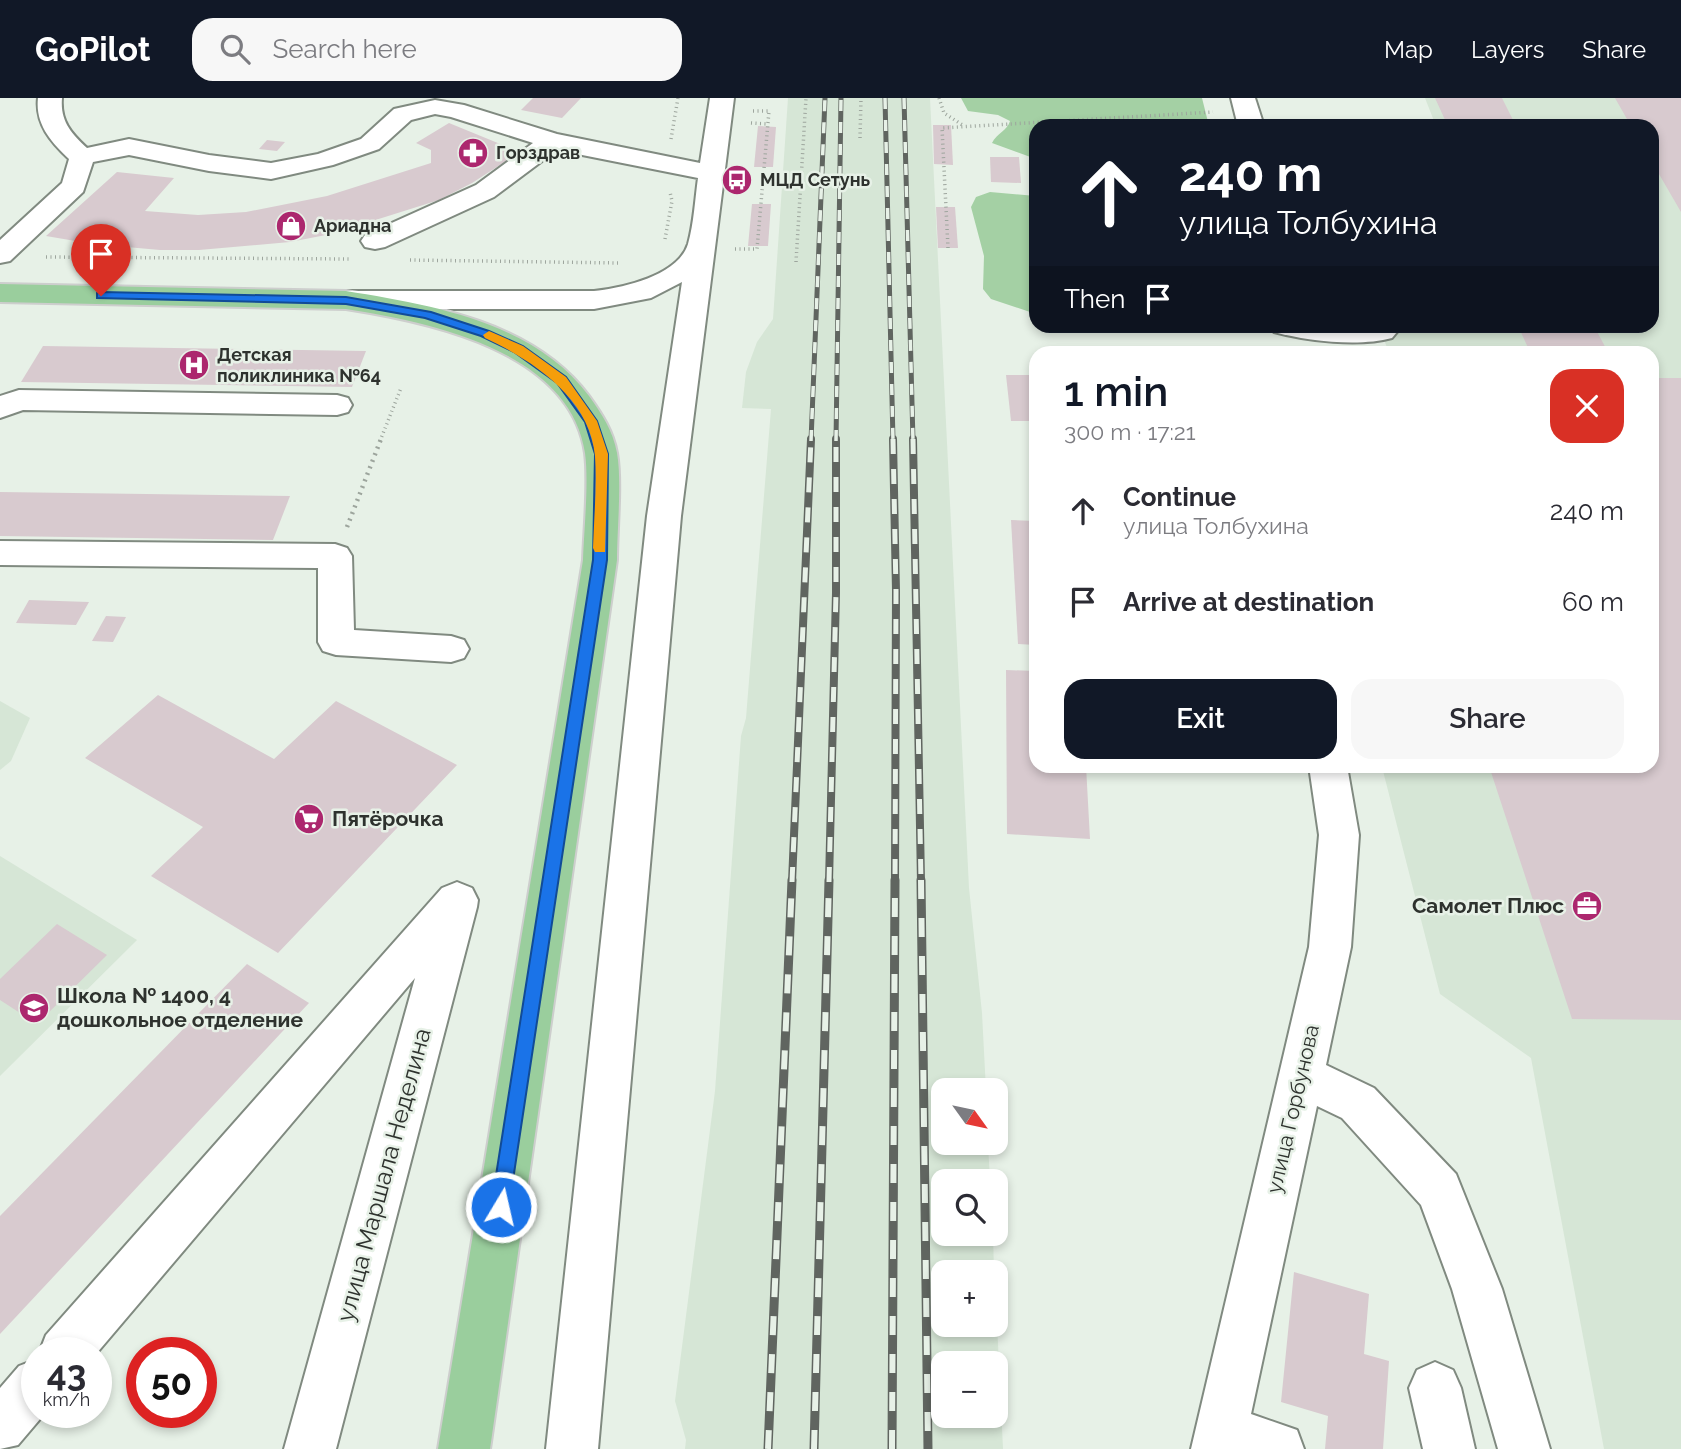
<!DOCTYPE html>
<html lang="en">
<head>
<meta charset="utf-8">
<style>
  :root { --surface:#fff; --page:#f7f7f7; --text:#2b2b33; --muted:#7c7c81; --accent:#111827 }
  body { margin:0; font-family:Raleway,sans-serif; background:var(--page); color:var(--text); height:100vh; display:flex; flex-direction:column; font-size:26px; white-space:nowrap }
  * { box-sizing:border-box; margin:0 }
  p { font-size:23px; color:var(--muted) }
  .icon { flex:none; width:38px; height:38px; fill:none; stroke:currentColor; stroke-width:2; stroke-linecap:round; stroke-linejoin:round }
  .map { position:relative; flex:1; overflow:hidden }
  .sheet { position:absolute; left:1029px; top:248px; width:630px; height:427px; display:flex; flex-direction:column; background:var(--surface); border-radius:21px; box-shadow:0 4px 10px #0003 }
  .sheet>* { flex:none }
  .top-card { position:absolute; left:1029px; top:21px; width:630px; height:214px; border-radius:21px; box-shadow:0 4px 10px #0003; background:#111827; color:#fff; overflow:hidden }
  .needle { width:46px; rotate:123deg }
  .fabs { position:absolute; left:931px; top:980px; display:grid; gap:14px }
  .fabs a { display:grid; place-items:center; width:77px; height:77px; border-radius:14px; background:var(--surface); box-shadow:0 4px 10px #0003; font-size:35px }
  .speed { position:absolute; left:21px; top:1239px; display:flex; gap:14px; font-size:35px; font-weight:700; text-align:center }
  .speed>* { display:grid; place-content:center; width:91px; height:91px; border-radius:50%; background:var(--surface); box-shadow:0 4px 10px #0003; line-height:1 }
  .speed small { font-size:18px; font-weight:400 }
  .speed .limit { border:10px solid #d22; background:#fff; color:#111 }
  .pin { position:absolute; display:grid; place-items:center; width:60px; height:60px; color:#fff; margin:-72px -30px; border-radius:50% 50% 50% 0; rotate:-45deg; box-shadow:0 0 7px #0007 }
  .pin .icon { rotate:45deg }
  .me { position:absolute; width:77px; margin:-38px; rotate:9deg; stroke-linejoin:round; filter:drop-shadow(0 0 5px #0008) }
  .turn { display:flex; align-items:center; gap:24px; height:147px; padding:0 35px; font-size:32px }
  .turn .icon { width:91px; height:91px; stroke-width:2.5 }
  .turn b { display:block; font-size:49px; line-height:60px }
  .then { display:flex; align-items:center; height:66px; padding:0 35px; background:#0003; gap:14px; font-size:26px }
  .round { display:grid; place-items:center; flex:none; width:74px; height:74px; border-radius:21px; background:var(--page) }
  .summary { display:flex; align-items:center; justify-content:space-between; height:119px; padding:0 35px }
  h1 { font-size:42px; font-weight:600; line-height:52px; color:var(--accent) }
  .button { display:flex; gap:14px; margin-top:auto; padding:14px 35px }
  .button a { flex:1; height:80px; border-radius:21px; background:var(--accent); color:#fff; font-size:28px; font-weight:600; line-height:80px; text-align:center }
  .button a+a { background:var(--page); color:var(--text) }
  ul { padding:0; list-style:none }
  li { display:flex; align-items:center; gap:21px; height:91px; padding:0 35px }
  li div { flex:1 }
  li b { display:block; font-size:26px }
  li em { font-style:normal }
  header { display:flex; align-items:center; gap:42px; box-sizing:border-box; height:98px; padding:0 35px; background:var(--accent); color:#fff }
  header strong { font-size:33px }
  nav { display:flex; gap:38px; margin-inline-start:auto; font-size:24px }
  .search { width:490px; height:63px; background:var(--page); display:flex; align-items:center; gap:18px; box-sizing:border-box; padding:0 24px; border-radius:21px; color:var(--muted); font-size:26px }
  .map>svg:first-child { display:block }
  .built { fill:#d6e6d6; fill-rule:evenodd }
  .green { fill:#a4d0a4 }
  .building { fill:#d8cacf }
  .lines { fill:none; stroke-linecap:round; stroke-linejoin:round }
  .minor-casing { stroke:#808a80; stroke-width:4 }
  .major-casing { stroke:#cdcecd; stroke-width:4 }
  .path-far1 { stroke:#9da59d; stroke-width:3.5; stroke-dasharray:1 3.5; stroke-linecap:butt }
  .path { stroke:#9da59d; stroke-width:4.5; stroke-dasharray:2 5; stroke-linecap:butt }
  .minor { fill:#fff; fill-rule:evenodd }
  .major { fill:#9ace9d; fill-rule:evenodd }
  .rail-far2-casing { stroke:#606560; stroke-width:5 }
  .rail-far1-casing { stroke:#606560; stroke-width:8 }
  .rail-casing { stroke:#606560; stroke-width:9 }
  .rail-far2 { stroke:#e7f1e7; stroke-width:3.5; stroke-dasharray:11; stroke-linecap:butt }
  .rail-far1 { stroke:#e7f1e7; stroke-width:5; stroke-dasharray:15; stroke-linecap:butt }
  .rail { stroke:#e7f1e7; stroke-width:6; stroke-dasharray:19; stroke-linecap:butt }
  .route { fill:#1a73e8; stroke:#114b97; stroke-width:2 }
  .slow { fill:#f59e0b }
  .labels { text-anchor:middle; stroke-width:5; stroke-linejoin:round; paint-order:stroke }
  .far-poi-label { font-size:18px; font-weight:bold; fill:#2e322e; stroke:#e7f1e7; text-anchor:start }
  .poi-label { font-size:21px; font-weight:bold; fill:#2e322e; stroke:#e7f1e7; text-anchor:start }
  .street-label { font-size:21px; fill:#2e322e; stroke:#e7f1e7 }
  .near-street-label { font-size:24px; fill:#2e322e; stroke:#e7f1e7 }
</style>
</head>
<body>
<header>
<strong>GoPilot</strong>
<div class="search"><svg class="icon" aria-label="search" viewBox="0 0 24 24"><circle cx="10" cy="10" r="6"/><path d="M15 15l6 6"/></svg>Search here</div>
<nav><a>Map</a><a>Layers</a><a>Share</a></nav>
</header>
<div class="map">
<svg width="1681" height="1351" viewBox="0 0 1681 1351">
  <rect width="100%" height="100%" fill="#e7f1e7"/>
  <!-- built -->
  <g class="built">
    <path d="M788 0H930L969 790 982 915 986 992H943V1045H988L990 1083H943V1136H993L994 1174H943V1227H996V1203L1003 1351H685L686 1342 675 1303 715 993 741 638 746 620 771 311 742 310 746 274 757 244 773 221ZM943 1265H996V1318H943Z"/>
    <path d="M1425 0H1681V1351H1604L1531 960 1440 896 1382 669 1652 668V256L1389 255 1379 228H1652V28H1297L1295 22 1434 23Z"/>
    <path d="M0 603 30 620 11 663 0 672Z"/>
    <path d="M0 758 137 842 0 978Z"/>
  </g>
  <!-- green -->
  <g class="green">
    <path d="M961 0H1202L1209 28H1036V61L992 45C997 35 1007 33 1010 23L998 17 968 13Z"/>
    <path d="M990 94 1036 98V216L991 201 983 191 984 158 971 109 976 99Z"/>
  </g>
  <!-- building -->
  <g class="building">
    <path d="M533 0H581L562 20 521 12Z"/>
    <path d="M1435 0H1502L1516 28H1302L1301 22 1446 24Z"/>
    <path d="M1615 0H1681V114L1652 64V28H1631Z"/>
    <path d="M449 25 520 54 472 85 439 102 331 136 290 144 199 152H160L93 146 46 138 117 74 174 80 145 113 198 117 246 114 327 98 431 65V52L416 45Z"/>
    <path d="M933 27H951L953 67 934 66Z"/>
    <path d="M758 28 776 29 773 69H754Z"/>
    <path d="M267 42 285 44 277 53 259 51Z"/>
    <path d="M990 59H1019L1021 85 991 84Z"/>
    <path d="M752 106H771L768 148H748Z"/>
    <path d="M936 109H955L958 150H938Z"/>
    <path d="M1518 228H1594L1609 256H1531Z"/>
    <path d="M43 248 366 253 352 289 21 284Z"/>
    <path d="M1006 277H1036V323H1011Z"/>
    <path d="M1652 280H1681V922L1572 921 1489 668H1652Z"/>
    <path d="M0 394 290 398 273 442 0 438Z"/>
    <path d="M1011 422 1036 423V547L1018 546Z"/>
    <path d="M29 502 89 504 76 527 16 525Z"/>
    <path d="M106 518 126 519 113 544 92 543Z"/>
    <path d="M1006 572 1036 573V668H1086L1090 741 1007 736Z"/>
    <path d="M158 597 274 661 336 603 457 667 278 855 151 778 203 729 85 660Z"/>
    <path d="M57 826 107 857 37 926 0 902V881Z"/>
    <path d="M247 866 309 905 0 1236V1118Z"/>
    <path d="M1294 1174 1369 1196 1364 1256 1389 1263 1383 1351H1325L1328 1318 1281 1304Z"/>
  </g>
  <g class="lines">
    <!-- minor casing -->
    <g class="minor-casing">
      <g id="minor">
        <path d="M38 0H62C60 23 71 35 87 50L129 41 209 57 271 65 318 56 361 41 394 11 435 2 464 7 557 36 700 65 710 0H734L681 418 598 1351H546L647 418 682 184 651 200 594 211H347L337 208 333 202 337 196 347 193H594C622 190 678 178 688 146 694 125 695 101 698 80L557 52 494 99 385 149 375 151 365 149 361 143 365 137 476 87 533 45 451 19 435 16 411 22 379 51 333 67 271 81 209 73 129 57 93 64 83 94 10 163 0 165V142L62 85 69 61C51 44 35 26 38 0Z"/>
        <path d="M1231 0H1255L1264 28H1238Z"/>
        <path d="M1269 228H1392L1397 234 1392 240C1359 249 1307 243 1274 234Z"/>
        <path d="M19 292 337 297 348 300 352 307 348 314 337 317 23 312 0 320V298Z"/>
        <path d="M0 443 335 446 347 450 352 458 354 532 451 538 464 542 469 551 464 560 451 564 336 557 323 553 318 544V470L0 467Z"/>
        <path d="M1309 668H1347L1359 737 1351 849 1326 967 1374 990 1456 1076 1502 1191 1550 1351H1498L1452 1191 1421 1107 1342 1020 1317 1008 1251 1316 1297 1332 1304 1351H1191L1309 849 1319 737Z"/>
        <path d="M457 784 472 790 478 802 477 809 336 1351H284L415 880 96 1256 39 1255 46 1237 442 790Z"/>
        <path d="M37 1261V1314H46L18 1347 0 1351V1290L19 1268Z"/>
        <path d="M1435 1264 1453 1272 1461 1290 1475 1351H1423L1409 1290 1417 1272Z"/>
      </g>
    </g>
    <!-- major casing -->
    <g class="major-casing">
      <path id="major" d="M0 186 346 193C432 207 534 224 589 298 602 316 613 333 617 355 622 383 617 432 617 462L490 1351H438L583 462C584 432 589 384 585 355 570 253 430 224 346 211L0 204Z"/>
    </g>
    <!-- path-far1 -->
    <g class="path-far1">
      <path d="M939 0 944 15 964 28"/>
      <path d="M751 25 767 26"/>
      <path d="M860 40 861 0"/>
      <path d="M671 41 678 0"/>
      <path d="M665 141 672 103 670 94"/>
      <path d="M948 150 942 30 1213 14"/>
      <path d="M735 151H757L769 13H752"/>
      <path d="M46 159 349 161"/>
      <path d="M410 162 619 165"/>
      <path d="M796 164 806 0"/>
      <path d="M380 343 401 290"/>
    </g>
    <!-- path -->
    <path class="path" d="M347 429 381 341"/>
    <!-- minor -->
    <use href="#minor" class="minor"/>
    <!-- major -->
    <use href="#major" class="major"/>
    <!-- rail-far2 casing -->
    <g class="rail-far2-casing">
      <g id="rail-far2">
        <path d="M885 0 893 343"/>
        <path d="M904 0 913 343"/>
        <path d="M811 343 825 0"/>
        <path d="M836 343 841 0"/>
      </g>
    </g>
    <!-- rail-far1 casing -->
    <g class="rail-far1-casing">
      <g id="rail-far1">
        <path d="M893 341 896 493 895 784"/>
        <path d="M913 341 921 784"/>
        <path d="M792 784 811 341"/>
        <path d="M829 784 836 495V341"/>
      </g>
    </g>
    <!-- rail casing -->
    <g class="rail-casing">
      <g id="rail">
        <path d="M921 782 928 1351"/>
        <path d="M768 1351 792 782"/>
        <path d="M814 1351 829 782"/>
        <path d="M892 1351 895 782"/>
      </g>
    </g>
    <!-- rail-far2 -->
    <use href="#rail-far2" class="rail-far2"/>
    <!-- rail-far1 -->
    <use href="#rail-far1" class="rail-far1"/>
    <!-- rail -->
    <use href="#rail" class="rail"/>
  </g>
  <!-- route -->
  <path class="route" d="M101 194 346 199 431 214 489 233 523 248 566 279 597 323 608 356 607 462 508 1115 501 1118 494 1115 491 1109 593 462 595 356 585 324 557 285 514 254 481 238 425 220 346 206 97 200V195Z"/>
  <!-- slow -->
  <path class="slow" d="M489 233 523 248 566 279 597 323 608 356 605 454H595L593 450C594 420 597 388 595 358 590 300 532 262 485 240L483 237Z"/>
  <!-- icons -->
  <defs>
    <g id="pharmacy-disc" transform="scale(1.575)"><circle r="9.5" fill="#ac276e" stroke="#e7f1e7"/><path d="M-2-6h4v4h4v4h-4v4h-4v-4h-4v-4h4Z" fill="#fff"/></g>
    <g id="bus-disc" transform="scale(1.575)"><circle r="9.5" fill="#ac276e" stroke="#e7f1e7"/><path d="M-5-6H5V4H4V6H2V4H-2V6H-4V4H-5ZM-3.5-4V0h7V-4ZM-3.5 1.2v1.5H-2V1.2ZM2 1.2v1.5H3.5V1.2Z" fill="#fff"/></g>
    <g id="shop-disc" transform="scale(1.575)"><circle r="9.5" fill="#ac276e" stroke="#e7f1e7"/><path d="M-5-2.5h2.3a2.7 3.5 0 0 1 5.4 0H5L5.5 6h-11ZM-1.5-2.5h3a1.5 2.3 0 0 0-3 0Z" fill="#fff"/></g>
    <g id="hospital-disc" transform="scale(1.575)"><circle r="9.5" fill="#ac276e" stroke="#e7f1e7"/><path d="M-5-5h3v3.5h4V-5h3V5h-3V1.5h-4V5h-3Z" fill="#fff"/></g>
    <g id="supermarket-disc" transform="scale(1.575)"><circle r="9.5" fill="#ac276e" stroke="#e7f1e7"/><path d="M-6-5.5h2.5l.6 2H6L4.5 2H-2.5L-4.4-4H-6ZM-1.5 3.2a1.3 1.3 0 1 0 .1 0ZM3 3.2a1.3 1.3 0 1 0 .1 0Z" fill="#fff"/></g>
    <g id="office-disc" transform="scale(1.575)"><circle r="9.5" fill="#ac276e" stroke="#e7f1e7"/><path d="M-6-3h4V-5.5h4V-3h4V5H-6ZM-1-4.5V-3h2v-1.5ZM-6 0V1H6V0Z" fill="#fff"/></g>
    <g id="school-disc" transform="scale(1.575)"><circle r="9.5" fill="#ac276e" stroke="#e7f1e7"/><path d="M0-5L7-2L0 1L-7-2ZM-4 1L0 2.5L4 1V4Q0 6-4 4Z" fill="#fff"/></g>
  </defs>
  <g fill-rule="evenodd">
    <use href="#pharmacy-disc" x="473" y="55"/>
    <use href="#bus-disc" x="737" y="82"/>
    <use href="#shop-disc" x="291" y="128"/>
    <use href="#hospital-disc" x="194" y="267"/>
    <use href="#supermarket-disc" x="309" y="721"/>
    <use href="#office-disc" x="1587" y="808"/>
    <use href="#school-disc" x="34" y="910"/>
  </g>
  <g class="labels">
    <!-- far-poi labels -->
    <g class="far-poi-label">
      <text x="496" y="61">Горздрав</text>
      <text x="760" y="88">МЦД Сетунь</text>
      <text x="314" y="134">Ариадна</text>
      <text x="217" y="263">Детская<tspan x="217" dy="21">поликлиника №64</tspan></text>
    </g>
    <!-- poi labels -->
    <g class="poi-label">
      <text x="332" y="728">Пятёрочка</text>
      <text x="1564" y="815" text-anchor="end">Самолет Плюс</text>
      <text x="57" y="905">Школа № 1400, 4<tspan x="57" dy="24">дошкольное отделение</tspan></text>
    </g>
    <!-- street labels -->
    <g class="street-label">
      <text transform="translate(1293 1011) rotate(-77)" y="7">улица Горбунова</text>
    </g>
    <!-- near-street labels -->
    <g class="near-street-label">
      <text transform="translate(384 1077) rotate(-75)" y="8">улица Маршала Неделина</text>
    </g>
  </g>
</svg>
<div class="fabs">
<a><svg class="needle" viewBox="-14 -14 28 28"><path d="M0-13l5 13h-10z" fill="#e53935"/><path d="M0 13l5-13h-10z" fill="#7c7c81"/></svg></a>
<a><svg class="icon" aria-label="search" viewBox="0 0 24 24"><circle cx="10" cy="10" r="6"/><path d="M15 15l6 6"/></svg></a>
<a>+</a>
<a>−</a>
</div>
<div class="speed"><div>43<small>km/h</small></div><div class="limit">50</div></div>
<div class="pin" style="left:101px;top:198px;background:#d93025"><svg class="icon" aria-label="arrive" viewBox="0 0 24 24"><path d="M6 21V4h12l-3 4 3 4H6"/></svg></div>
<svg class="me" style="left:501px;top:1109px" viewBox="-20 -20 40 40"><circle r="17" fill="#1a73e8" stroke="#fff" stroke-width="3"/><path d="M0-11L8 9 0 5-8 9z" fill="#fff"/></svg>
<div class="top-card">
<div class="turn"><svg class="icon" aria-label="ahead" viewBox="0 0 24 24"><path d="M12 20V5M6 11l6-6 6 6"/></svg><div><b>240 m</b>улица Толбухина</div></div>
<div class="then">Then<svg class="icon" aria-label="arrive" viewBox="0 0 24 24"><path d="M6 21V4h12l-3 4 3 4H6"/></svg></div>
</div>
<section class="sheet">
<div class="summary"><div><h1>1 min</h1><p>300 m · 17:21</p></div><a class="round" style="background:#d93025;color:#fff"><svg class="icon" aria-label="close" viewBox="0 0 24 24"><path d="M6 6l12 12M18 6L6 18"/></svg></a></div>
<ul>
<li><svg class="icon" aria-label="ahead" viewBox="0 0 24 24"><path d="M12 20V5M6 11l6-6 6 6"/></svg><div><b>Continue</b><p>улица Толбухина</p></div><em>240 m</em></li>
<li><svg class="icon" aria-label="arrive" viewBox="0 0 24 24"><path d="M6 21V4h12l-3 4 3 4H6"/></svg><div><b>Arrive at destination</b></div><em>60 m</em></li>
</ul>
<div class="button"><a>Exit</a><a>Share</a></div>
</section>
</div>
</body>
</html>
